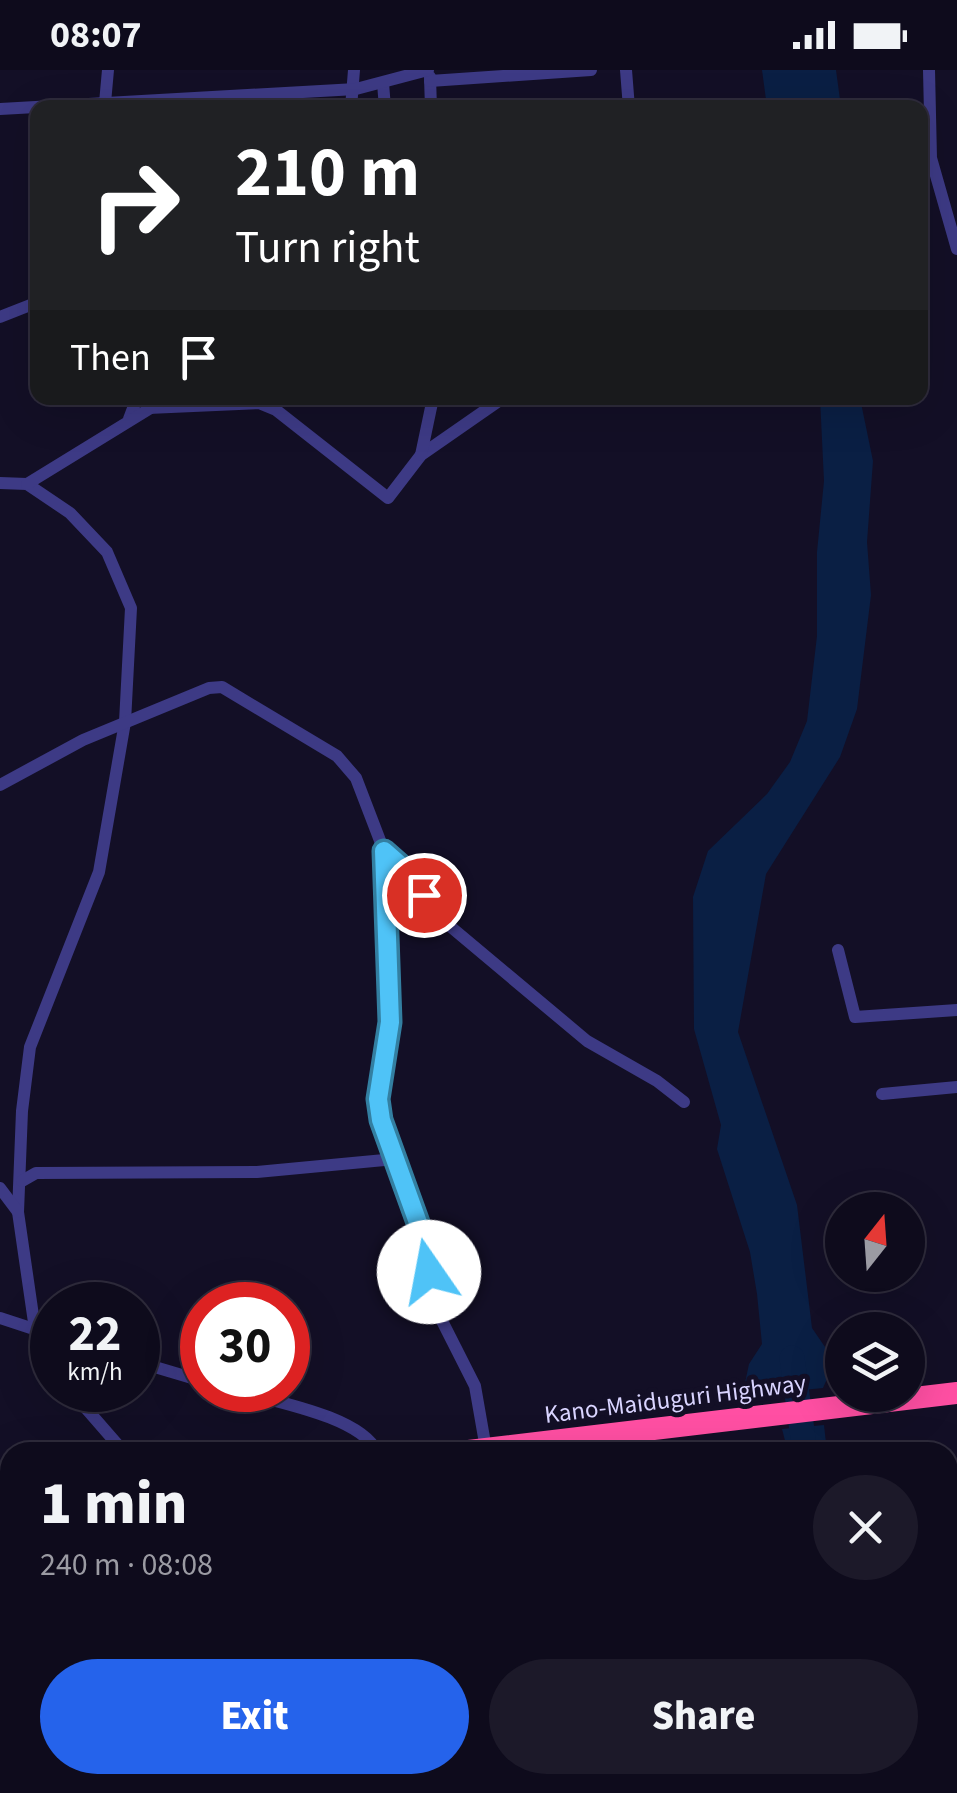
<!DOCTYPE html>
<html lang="en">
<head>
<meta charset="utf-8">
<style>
  :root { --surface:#0e0b1c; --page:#1c1929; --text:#f1f3f6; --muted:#9b9ba3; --line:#2e2b3b; --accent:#2563eb }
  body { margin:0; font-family:"Source Sans 3",sans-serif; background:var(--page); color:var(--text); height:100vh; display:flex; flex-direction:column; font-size:38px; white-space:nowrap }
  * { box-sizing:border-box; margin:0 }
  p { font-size:32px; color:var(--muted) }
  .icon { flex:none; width:55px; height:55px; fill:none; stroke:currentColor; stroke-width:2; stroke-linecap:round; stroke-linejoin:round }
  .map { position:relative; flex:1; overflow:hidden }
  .details { position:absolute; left:0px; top:1372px; width:958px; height:352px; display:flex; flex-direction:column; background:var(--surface); border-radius:30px 30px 0 0; box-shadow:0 10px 40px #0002,0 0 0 2px var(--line) }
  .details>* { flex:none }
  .hud { position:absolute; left:30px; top:30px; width:898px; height:305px; border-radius:20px; box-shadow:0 10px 40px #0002,0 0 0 2px var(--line); background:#202124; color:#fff; overflow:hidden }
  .needle { width:65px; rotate:17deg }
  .fabs { position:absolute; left:825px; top:1122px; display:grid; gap:20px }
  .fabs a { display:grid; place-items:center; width:100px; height:100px; border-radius:50%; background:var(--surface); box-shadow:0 10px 40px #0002,0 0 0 2px var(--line); font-size:50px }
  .speed { position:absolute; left:30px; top:1212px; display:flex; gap:20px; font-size:50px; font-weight:700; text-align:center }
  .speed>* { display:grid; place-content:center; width:130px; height:130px; border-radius:50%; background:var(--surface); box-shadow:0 10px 40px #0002,0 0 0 2px var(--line); line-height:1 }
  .speed small { font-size:25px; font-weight:400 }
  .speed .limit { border:15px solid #d22; background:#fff; color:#111 }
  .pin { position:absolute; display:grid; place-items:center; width:85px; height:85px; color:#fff; margin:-42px; border:5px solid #fff; border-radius:50%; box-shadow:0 2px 10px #0007 }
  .me { position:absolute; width:110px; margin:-55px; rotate:348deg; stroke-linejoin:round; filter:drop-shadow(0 0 8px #0008) }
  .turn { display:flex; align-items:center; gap:35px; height:210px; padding:0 40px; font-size:45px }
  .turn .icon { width:130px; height:130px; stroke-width:2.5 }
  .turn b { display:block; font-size:70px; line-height:85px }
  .then { display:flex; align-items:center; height:95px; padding:0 40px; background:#0003; gap:20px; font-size:38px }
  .round { display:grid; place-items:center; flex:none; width:105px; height:105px; border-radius:52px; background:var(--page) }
  .overview { display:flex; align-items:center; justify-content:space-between; height:170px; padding:0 40px }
  h1 { font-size:60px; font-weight:800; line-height:75px }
  .primary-button { display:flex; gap:20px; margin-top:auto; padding:20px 40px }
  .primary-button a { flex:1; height:115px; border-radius:60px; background:var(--accent); color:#fff; font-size:40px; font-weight:800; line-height:115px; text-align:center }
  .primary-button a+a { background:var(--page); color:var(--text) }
  .status { display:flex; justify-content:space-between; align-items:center; height:70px; padding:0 50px; background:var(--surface); direction:ltr }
  .status svg { height:28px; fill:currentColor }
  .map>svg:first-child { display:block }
  .water { fill:#0a1f44 }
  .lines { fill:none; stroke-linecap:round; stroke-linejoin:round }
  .river { stroke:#0a1f44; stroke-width:25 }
  .street { stroke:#3d3a85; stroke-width:12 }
  .highway { stroke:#ff4fa3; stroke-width:22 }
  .route-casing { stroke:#337fa1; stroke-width:25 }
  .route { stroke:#4fc3f7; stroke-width:18 }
  .labels { text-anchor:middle; stroke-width:10; stroke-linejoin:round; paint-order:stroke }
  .street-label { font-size:25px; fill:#d9d4ff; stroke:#130f26 }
</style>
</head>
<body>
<div class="status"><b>08:07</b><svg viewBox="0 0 49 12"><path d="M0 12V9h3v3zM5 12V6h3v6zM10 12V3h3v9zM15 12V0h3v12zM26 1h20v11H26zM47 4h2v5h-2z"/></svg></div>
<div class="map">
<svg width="957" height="1723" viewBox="0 0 957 1723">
  <rect width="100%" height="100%" fill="#130f26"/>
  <!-- water -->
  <g class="water">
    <path d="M762 0H836L841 37H767Z"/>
    <path d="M820 328H860L873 391 867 472 871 525 857 639 840 687 766 804 738 962 797 1135 812 1258 825 1277 830 1302 823 1318 773 1323 745 1313 749 1294 762 1274 757 1224 750 1182 717 1079 721 1055 694 959 693 827 708 781 767 724 790 692 807 651 817 566V482L824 411Z"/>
    <path d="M824 1355 827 1382H788L782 1359Z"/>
  </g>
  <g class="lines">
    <!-- river -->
    <path class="river" d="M792 1288 805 1382"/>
    <!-- street -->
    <g class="street">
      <path d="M626 0 629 38"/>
      <path d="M929 0 931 88 957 179"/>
      <path d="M430 7 431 38"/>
      <path d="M430 11 591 0"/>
      <path d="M383 13 385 38"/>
      <path d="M105 33 108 0"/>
      <path d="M351 38 354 0"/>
      <path d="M0 39 356 19 428 0"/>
      <path d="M0 247 38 232"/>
      <path d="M148 338 259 333 276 340 388 428 421 385 503 328"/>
      <path d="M129 349 137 328"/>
      <path d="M421 385 433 328"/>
      <path d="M0 413 27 414 70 443 107 482 131 538 125 652 99 802 30 977 22 1041 18 1142 38 1280 52 1298"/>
      <path d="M27 414 167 328"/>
      <path d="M0 715 83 670 209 618 222 617 337 686 356 708 384 781 390 952 378 1029 381 1050 425 1172 433 1233 475 1316 486 1379"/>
      <path d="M384 781 409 803 439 847 587 971 657 1011 684 1032"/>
      <path d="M838 880 855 947 957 940"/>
      <path d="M882 1024 957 1017"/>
      <path d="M22 1111 36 1103 257 1102 395 1089"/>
      <path d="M0 1118 18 1142"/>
      <path d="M0 1248 52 1265"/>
      <path d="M138 1292 202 1311"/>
      <path d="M70 1320 124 1382"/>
      <path d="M234 1320C271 1331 361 1346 377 1382"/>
    </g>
    <!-- highway -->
    <g class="highway">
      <path d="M460 1382 957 1323"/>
      <path d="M0 1440 10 1438"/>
    </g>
  </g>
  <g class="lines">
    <!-- route casing -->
    <g class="route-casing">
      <path id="route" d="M424 825 409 803 384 781 390 952 378 1029 381 1050 425 1172 429 1202"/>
    </g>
    <!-- route -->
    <use href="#route" class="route"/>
  </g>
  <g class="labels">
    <!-- street labels -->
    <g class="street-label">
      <text transform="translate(675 1328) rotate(-7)" y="9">Kano-Maiduguri Highway</text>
    </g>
  </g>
</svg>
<div class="fabs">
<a><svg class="needle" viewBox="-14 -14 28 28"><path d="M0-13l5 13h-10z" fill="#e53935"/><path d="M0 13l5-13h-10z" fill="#9b9ba3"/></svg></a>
<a><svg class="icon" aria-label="layers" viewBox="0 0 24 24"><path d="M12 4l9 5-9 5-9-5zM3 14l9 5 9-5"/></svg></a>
</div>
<div class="speed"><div>22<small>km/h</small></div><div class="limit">30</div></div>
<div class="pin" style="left:424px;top:825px;background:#d93025"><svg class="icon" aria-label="arrive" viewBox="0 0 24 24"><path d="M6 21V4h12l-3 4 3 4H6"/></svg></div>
<svg class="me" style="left:429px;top:1202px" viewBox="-20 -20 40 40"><circle r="19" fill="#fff"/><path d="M0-13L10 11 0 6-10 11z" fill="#4fc3f7"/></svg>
<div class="hud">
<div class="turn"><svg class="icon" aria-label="right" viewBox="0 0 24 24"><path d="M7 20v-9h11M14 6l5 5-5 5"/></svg><div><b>210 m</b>Turn right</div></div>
<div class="then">Then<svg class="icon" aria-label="arrive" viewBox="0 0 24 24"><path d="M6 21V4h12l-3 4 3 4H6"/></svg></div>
</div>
<section class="details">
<div class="overview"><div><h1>1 min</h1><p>240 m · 08:08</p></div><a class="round"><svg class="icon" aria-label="close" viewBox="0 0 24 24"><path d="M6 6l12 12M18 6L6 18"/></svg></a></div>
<div class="primary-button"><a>Exit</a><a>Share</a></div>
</section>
</div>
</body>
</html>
